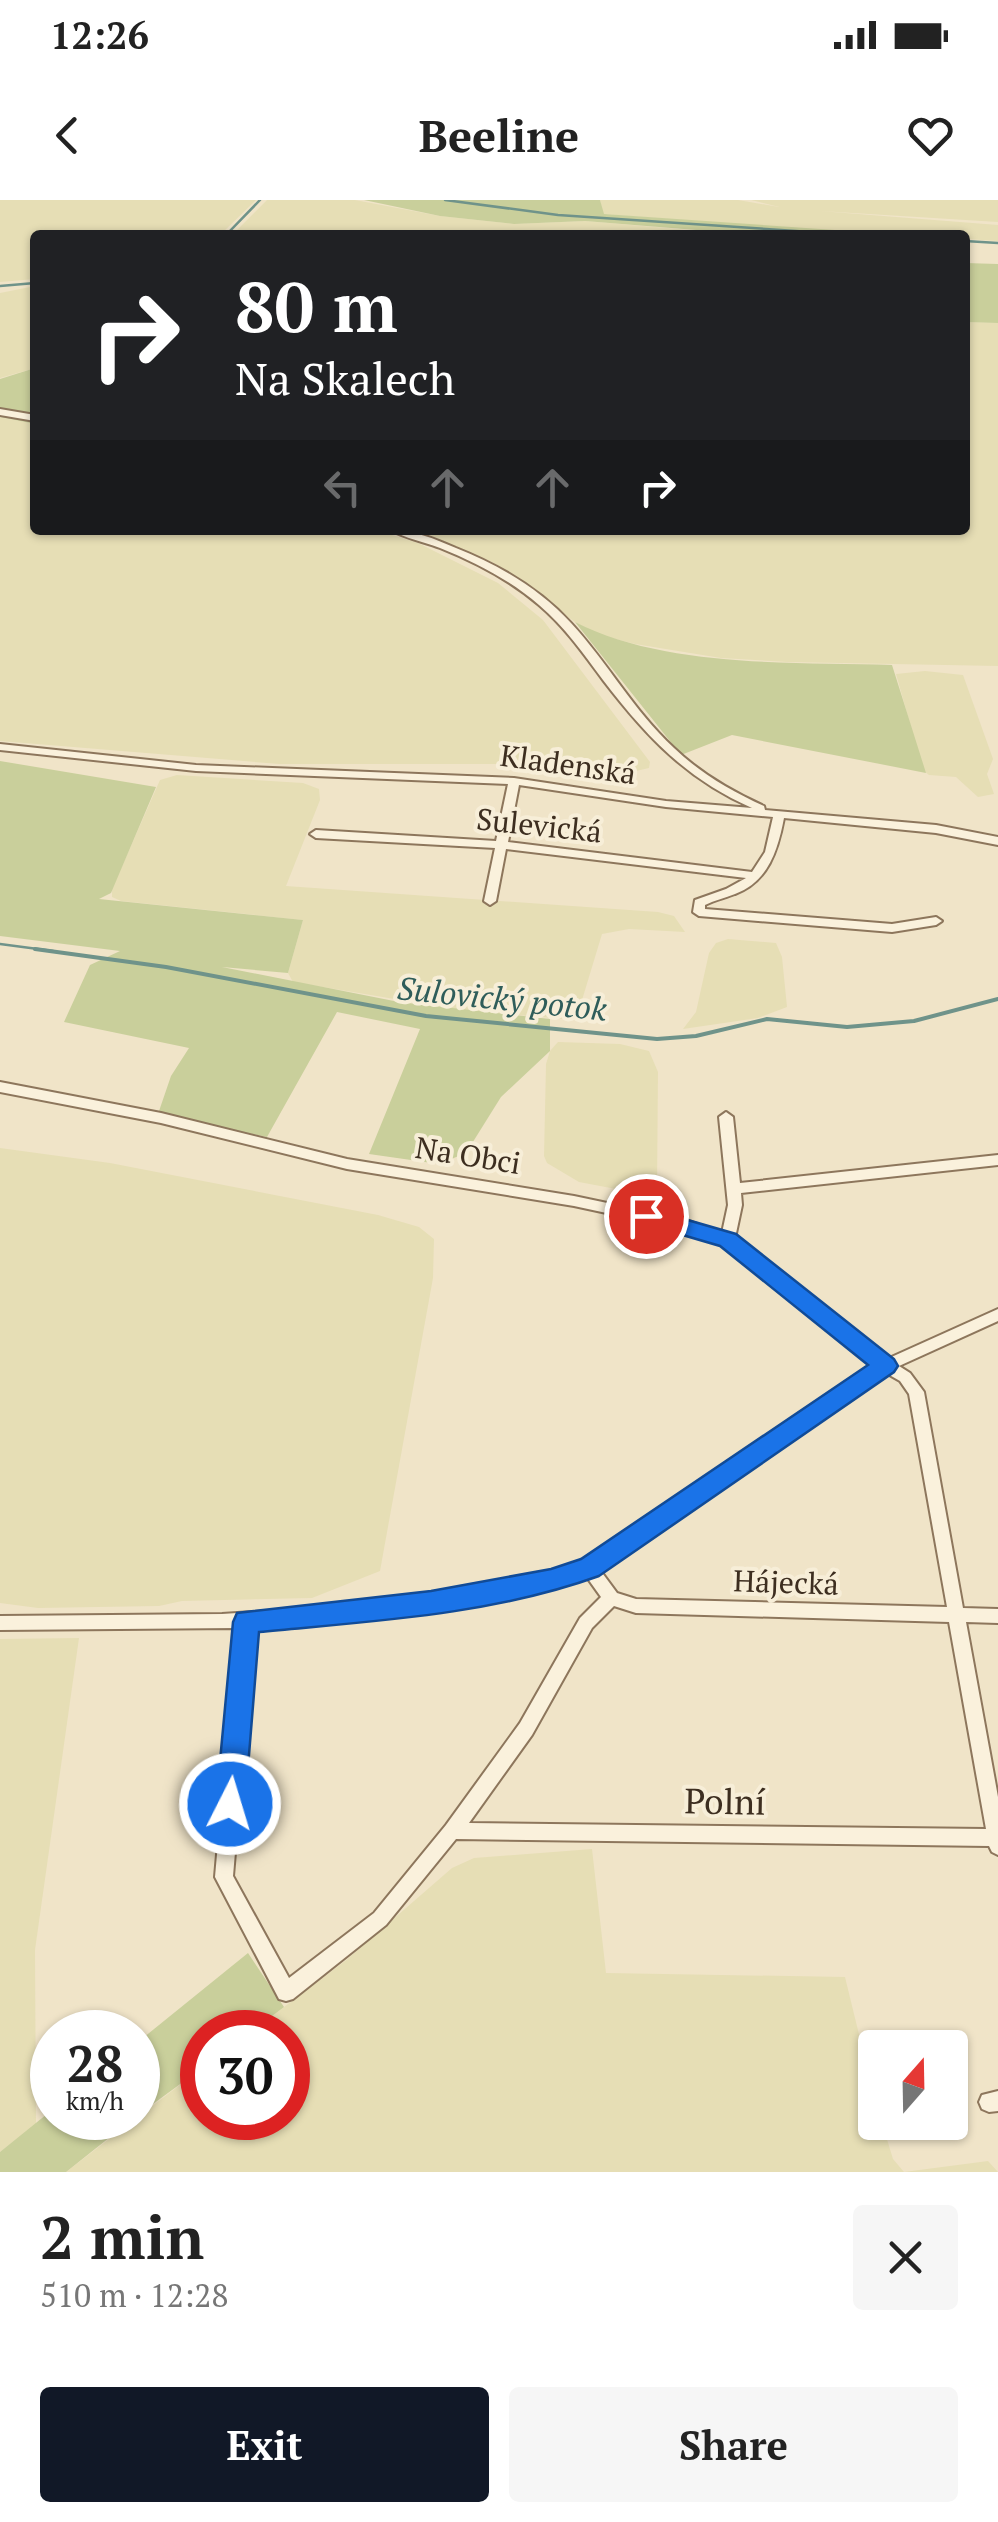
<!DOCTYPE html>
<html lang="en">
<head>
<meta charset="utf-8">
<style>
  :root { --surface:#fff; --page:#f6f6f6; --text:#222; --muted:#767676; --accent:#111827 }
  body { margin:0; font-family:"PT Serif",serif; background:var(--page); color:var(--text); height:100vh; display:flex; flex-direction:column; font-size:38px; white-space:nowrap }
  * { box-sizing:border-box; margin:0 }
  p { font-size:32px; color:var(--muted) }
  .icon { flex:none; width:55px; height:55px; fill:none; stroke:currentColor; stroke-width:2; stroke-linecap:round; stroke-linejoin:round }
  .map { position:relative; height:1972px; overflow:hidden }
  .drawer { display:flex; flex-direction:column; background:var(--surface); flex:1 }
  .drawer>* { flex:none }
  .hud { position:absolute; left:30px; top:30px; width:940px; height:305px; border-radius:10px; box-shadow:0 2px 8px #0004; background:#202124; color:#fff; overflow:hidden }
  .needle { width:65px; rotate:20deg }
  .controls { position:absolute; left:858px; top:1830px; display:grid; gap:20px }
  .controls a { display:grid; place-items:center; width:110px; height:110px; border-radius:10px; background:var(--surface); box-shadow:0 2px 8px #0004; font-size:50px }
  .speed { position:absolute; left:30px; top:1810px; display:flex; gap:20px; font-size:50px; font-weight:700; text-align:center }
  .speed>* { display:grid; place-content:center; width:130px; height:130px; border-radius:50%; background:var(--surface); box-shadow:0 2px 8px #0004; line-height:1 }
  .speed small { font-size:25px; font-weight:400 }
  .speed .limit { border:15px solid #d22; background:#fff; color:#111 }
  .pin { position:absolute; display:grid; place-items:center; width:85px; height:85px; color:#fff; margin:-42px; border:5px solid #fff; border-radius:50%; box-shadow:0 2px 10px #0007 }
  .me { position:absolute; width:110px; margin:-55px; rotate:5deg; stroke-linejoin:round; filter:drop-shadow(0 0 8px #0008) }
  .turn { display:flex; align-items:center; gap:35px; height:210px; padding:0 40px; font-size:45px }
  .turn .icon { width:130px; height:130px; stroke-width:2.5 }
  .turn b { display:block; font-size:70px; line-height:85px }
  .lanes { display:flex; align-items:center; height:95px; padding:0 40px; background:#0003; justify-content:center; gap:50px; direction:ltr }
  .lanes .off { opacity:.35 }
  .round { display:grid; place-items:center; flex:none; width:105px; height:105px; border-radius:10px; background:var(--page) }
  .overview { display:flex; align-items:center; justify-content:space-between; height:170px; padding:0 40px }
  h1 { font-size:60px; font-weight:600; line-height:75px }
  .primary-button { display:flex; gap:20px; margin-top:auto; padding:20px 40px }
  .primary-button a { flex:1; height:115px; border-radius:10px; background:var(--accent); color:#fff; font-size:40px; font-weight:600; line-height:115px; text-align:center }
  .primary-button a+a { background:var(--page); color:var(--text) }
  .status { display:flex; justify-content:space-between; align-items:center; height:70px; padding:0 50px; background:var(--surface); direction:ltr }
  .status svg { height:28px; fill:currentColor }
  header { display:flex; justify-content:space-between; align-items:center; height:130px; padding:0 40px; background:var(--surface); font-size:45px; font-weight:600 }
  .map>svg:first-child { display:block }
  .farmland { fill:#e6deb5 }
  .green { fill:#c9cf9b }
  .lines { fill:none; stroke-linecap:round; stroke-linejoin:round }
  .stream-far1 { stroke:#6f938a; stroke-width:2.5 }
  .stream { stroke:#6f938a; stroke-width:4 }
  .minor-casing { stroke:#8d765c; stroke-width:4 }
  .minor { fill:#faf1dc; fill-rule:evenodd }
  .route { fill:#1a73e8; stroke:#114b97; stroke-width:2.5 }
  .labels { text-anchor:middle; stroke-width:8; stroke-linejoin:round; paint-order:stroke }
  .street-label { font-size:30px; fill:#3d2e20; stroke:#f7eed8 }
  .water-label { font-size:32px; font-style:italic; fill:#2f5d5a; stroke:#f7eed8 }
  .near-street-label { font-size:35px; fill:#3d2e20; stroke:#f7eed8 }
</style>
</head>
<body>
<div class="status"><b>12:26</b><svg viewBox="0 0 49 12"><path d="M0 12V9h3v3zM5 12V6h3v6zM10 12V3h3v9zM15 12V0h3v12zM26 1h20v11H26zM47 4h2v5h-2z"/></svg></div>
<header><svg class="icon" aria-label="back" viewBox="0 0 24 24"><path d="M15 5l-7 7 7 7"/></svg>Beeline<svg class="icon" aria-label="heart" viewBox="0 0 24 24"><path d="M12 20l-8-8c-3-5 5-10 8-4 3-6 11-1 8 4z"/></svg></header>
<div class="map">
<svg width="998" height="1972" viewBox="0 0 998 1972">
  <rect width="100%" height="100%" fill="#f0e4c8"/>
  <!-- farmland -->
  <g class="farmland">
    <path d="M0 0H256L220 35H35V79L0 82Z"/>
    <path d="M267 0H355L440 16 514 24 585 21 749 35H232Z"/>
    <path d="M600 0H738L779 7 751 0H998V22L820 11 998 25V41L965 39V35L814 30 603 14Z"/>
    <path d="M35 86V168L0 178V93Z"/>
    <path d="M965 122 998 123V466L788 462 721 458 635 444 599 435 575 422 492 362 417 330H965Z"/>
    <path d="M0 217 35 224V330H376L418 343 498 383 543 420 650 562 649 568 623 574 524 564H279L0 541Z"/>
    <path d="M925 471 963 475 993 559 987 574 994 594 978 597 956 577 929 575 923 570 896 474Z"/>
    <path d="M177 575 303 583 319 589 320 600 286 686 658 712 674 716 685 732 629 729 602 734 576 820 460 810 293 782 288 773 303 720 121 701 112 697V689L160 580Z"/>
    <path d="M728 739 776 743 782 757 787 807 758 818 683 829 696 812 709 753 716 743Z"/>
    <path d="M558 842 620 844 649 851 658 872 657 991 616 989 579 982 547 963 544 956 546 864 550 851Z"/>
    <path d="M0 948 110 963 378 1015 419 1027 434 1039 433 1078 380 1371 312 1398 182 1401 159 1406 38 1408 0 1403Z"/>
    <path d="M79 1438 35 1750 36 1924 0 1952V1439Z"/>
    <path d="M592 1649 606 1773 845 1777 875 1900V1922L882 1923 893 1959 904 1972 988 1961 998 1972H66L202 1868V1918H288V1832H251L345 1761 452 1668 474 1658Z"/>
  </g>
  <!-- green -->
  <g class="green">
    <path d="M364 0H600L604 14 908 35H758L585 21 514 24 440 16Z"/>
    <path d="M965 63 998 64V123L965 122Z"/>
    <path d="M35 168V224L0 217V179Z"/>
    <path d="M575 422C665 468 793 462 892 465L926 573 732 535 681 555Z"/>
    <path d="M0 561 156 587 111 693 99 699 303 720 288 773 222 767 399 802 550 819V851L501 897 466 953 439 964 369 954 420 829 337 812 267 937 158 914 171 876 189 848 64 822 90 765 120 751 0 736Z"/>
    <path d="M248 1753 284 1807 251 1832H202V1868L138 1915V1842Z"/>
    <path d="M52 1910V1918H134L66 1972H0V1952Z"/>
  </g>
  <g class="lines">
    <!-- stream-far1 -->
    <g class="stream-far1">
      <path d="M445 0 558 15 856 35"/>
      <path d="M226 35 260 0"/>
      <path d="M965 41 998 43"/>
      <path d="M0 86 35 83"/>
      <path d="M0 744 53 751"/>
    </g>
    <!-- stream -->
    <path class="stream" d="M35 749 166 767 426 816 657 839 696 836 767 819 847 827 914 821 998 799"/>
    <!-- minor casing -->
    <g class="minor-casing">
      <g id="minor">
        <path d="M0 209 35 215V221L0 215Z"/>
        <path d="M390 330C414 330 435 339 456 348 499 365 540 389 571 423 608 463 633 510 674 548 700 573 731 591 764 606L765 610 936 625 998 637V645L936 633 784 618C778 650 768 682 735 694 725 698 715 700 705 705V709L892 724 936 717 942 721 936 725 892 732 699 716 693 712 695 700 726 689 746 678 506 649 496 701 490 705 484 701 495 648 316 638 310 634 316 630 496 641 508 584 196 571 0 550V544L196 565 514 578 666 601 752 608C686 579 646 536 603 480 583 453 565 427 539 405 510 380 475 362 440 348 424 342 405 338 390 330ZM519 585 666 607 773 617 765 652 752 672 508 642Z"/>
        <path d="M0 882 161 913 347 959 574 996 683 1019 722 1033 728 1005 719 917 726 912 733 917 740 983 998 955V965L741 993 742 1005 735 1038 887 1159 998 1109V1121L899 1166 910 1173 924 1192 963 1408 998 1409V1423L966 1422 998 1597V1655L992 1652 989 1646 456 1639 386 1725 293 1799 286 1801 279 1799 215 1677 237 1428 0 1430V1416L222 1414 374 1404 448 1395 520 1380 585 1362 875 1166 723 1044 681 1029 574 1006 347 969 161 923 0 892ZM886 1173 900 1181 909 1194 947 1407 636 1399 617 1393 600 1370ZM586 1376 601 1397 580 1418 520 1523 446 1625 374 1713 289 1778 233 1676 254 1427C371 1422 474 1408 586 1376ZM614 1406 636 1413 949 1422 986 1629 469 1623 532 1535 592 1428Z"/>
        <path d="M998 1891V1911L989 1912 982 1909 979 1902 982 1895Z"/>
      </g>
    </g>
    <!-- minor -->
    <use href="#minor" class="minor"/>
  </g>
  <!-- route -->
  <path class="route" d="M646 1008 736 1034 894 1159 898 1166 894 1172 599 1376C491 1415 373 1421 259 1432L245 1604 241 1614 230 1618 220 1614 216 1604 233 1422 237 1413 431 1391 551 1369 581 1359 868 1165 720 1046 638 1022 635 1016Z"/>
  <g class="labels">
    <!-- street labels -->
    <g class="street-label">
      <text transform="translate(568 565) rotate(8)" y="10">Kladenská</text>
      <text transform="translate(539 626) rotate(6)" y="10">Sulevická</text>
      <text transform="translate(468 956) rotate(9)" y="10">Na Obci</text>
      <text transform="translate(786 1383) rotate(2)" y="10">Hájecká</text>
    </g>
    <!-- water labels -->
    <g class="water-label">
      <text transform="translate(502 799) rotate(6)" y="11">Sulovický potok</text>
    </g>
    <!-- near-street labels -->
    <g class="near-street-label">
      <text transform="translate(725 1602) rotate(1)" y="12">Polní</text>
    </g>
  </g>
</svg>
<div class="controls">
<a><svg class="needle" viewBox="-14 -14 28 28"><path d="M0-13l5 13h-10z" fill="#e53935"/><path d="M0 13l5-13h-10z" fill="#767676"/></svg></a>
</div>
<div class="speed"><div>28<small>km/h</small></div><div class="limit">30</div></div>
<div class="pin" style="left:646px;top:1016px;background:#d93025"><svg class="icon" aria-label="arrive" viewBox="0 0 24 24"><path d="M6 21V4h12l-3 4 3 4H6"/></svg></div>
<svg class="me" style="left:230px;top:1604px" viewBox="-20 -20 40 40"><circle r="17" fill="#1a73e8" stroke="#fff" stroke-width="3"/><path d="M0-11L8 9 0 5-8 9z" fill="#fff"/></svg>
<div class="hud">
<div class="turn"><svg class="icon" aria-label="right" viewBox="0 0 24 24"><path d="M7 20v-9h11M14 6l5 5-5 5"/></svg><div><b>80 m</b>Na Skalech</div></div>
<div class="lanes"><svg class="icon off" aria-label="left" viewBox="0 0 24 24"><path d="M17 20v-9H6M10 6l-5 5 5 5"/></svg><svg class="icon off" aria-label="ahead" viewBox="0 0 24 24"><path d="M12 20V5M6 11l6-6 6 6"/></svg><svg class="icon off" aria-label="ahead" viewBox="0 0 24 24"><path d="M12 20V5M6 11l6-6 6 6"/></svg><svg class="icon" aria-label="right" viewBox="0 0 24 24"><path d="M7 20v-9h11M14 6l5 5-5 5"/></svg></div>
</div>
</div>
<section class="drawer">
<div class="overview"><div><h1>2 min</h1><p>510 m · 12:28</p></div><a class="round"><svg class="icon" aria-label="close" viewBox="0 0 24 24"><path d="M6 6l12 12M18 6L6 18"/></svg></a></div>
<div class="primary-button"><a>Exit</a><a>Share</a></div>
</section>
</body>
</html>
